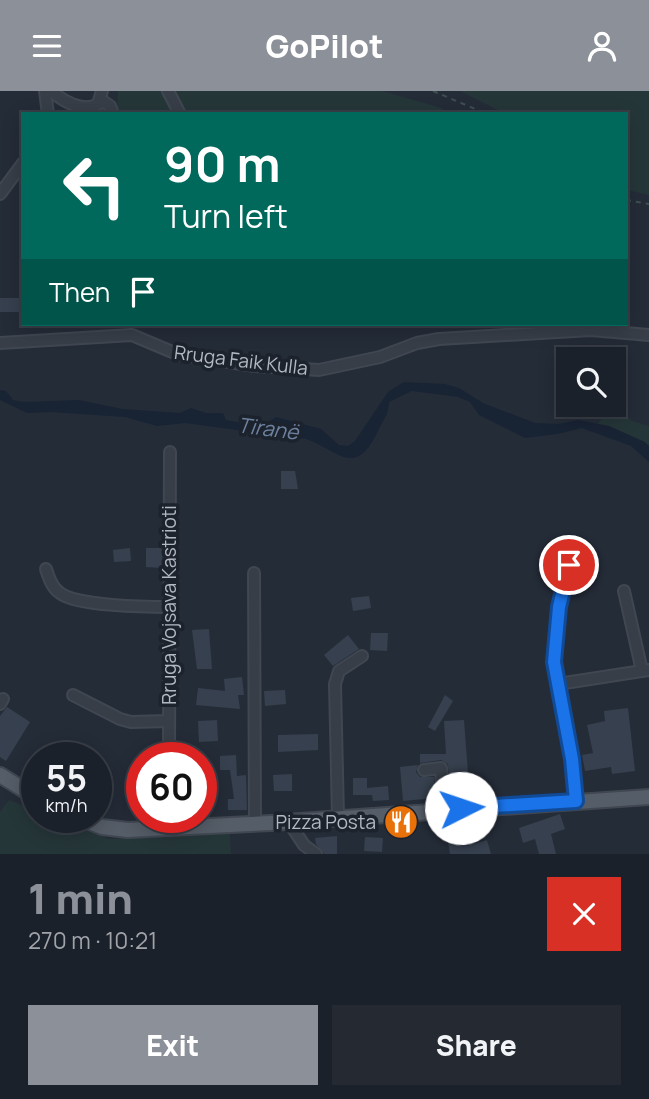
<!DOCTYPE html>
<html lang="en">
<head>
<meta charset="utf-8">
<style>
  :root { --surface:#1b212a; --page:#242932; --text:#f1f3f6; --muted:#a0a3a8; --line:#393e47; --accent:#8c9099 }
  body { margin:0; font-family:Manrope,sans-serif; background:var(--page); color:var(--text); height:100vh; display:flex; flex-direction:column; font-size:26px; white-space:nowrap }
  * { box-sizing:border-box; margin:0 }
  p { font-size:23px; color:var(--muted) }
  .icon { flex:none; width:38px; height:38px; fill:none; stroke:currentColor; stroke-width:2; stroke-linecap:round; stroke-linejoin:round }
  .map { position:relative; height:763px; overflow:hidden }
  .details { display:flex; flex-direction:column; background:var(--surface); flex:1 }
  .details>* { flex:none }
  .banner { position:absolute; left:21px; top:21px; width:607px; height:214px; border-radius:0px; box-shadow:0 4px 18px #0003,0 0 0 2px var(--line); background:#00695c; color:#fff; overflow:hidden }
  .tools { position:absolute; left:556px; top:256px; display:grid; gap:14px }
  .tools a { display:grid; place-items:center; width:70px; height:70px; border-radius:0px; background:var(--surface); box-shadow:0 4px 18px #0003,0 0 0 2px var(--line); font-size:35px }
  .speed { position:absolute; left:21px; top:651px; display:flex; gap:14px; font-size:35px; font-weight:700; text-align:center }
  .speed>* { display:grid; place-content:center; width:91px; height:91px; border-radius:50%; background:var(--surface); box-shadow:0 4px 18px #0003,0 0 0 2px var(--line); line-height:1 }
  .speed small { font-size:18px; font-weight:400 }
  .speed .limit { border:10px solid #d22; background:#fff; color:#111 }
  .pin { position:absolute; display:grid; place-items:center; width:60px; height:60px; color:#fff; margin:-30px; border:4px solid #fff; border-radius:50%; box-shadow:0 2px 7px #0007 }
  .me { position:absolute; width:77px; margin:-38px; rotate:86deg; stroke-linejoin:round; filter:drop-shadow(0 0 5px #0008) }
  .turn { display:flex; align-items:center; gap:24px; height:147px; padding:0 28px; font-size:32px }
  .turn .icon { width:91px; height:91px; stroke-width:2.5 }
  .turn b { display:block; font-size:49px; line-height:60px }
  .then { display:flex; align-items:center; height:66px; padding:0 28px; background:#0003; gap:14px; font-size:26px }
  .round { display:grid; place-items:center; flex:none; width:74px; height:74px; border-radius:0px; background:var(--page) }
  .head { display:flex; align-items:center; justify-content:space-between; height:119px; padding:0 28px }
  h1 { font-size:42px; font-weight:800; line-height:52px; color:var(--accent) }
  .primary-button { display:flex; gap:14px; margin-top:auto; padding:14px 28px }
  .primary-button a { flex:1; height:80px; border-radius:0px; background:var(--accent); color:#fff; font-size:28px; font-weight:800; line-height:80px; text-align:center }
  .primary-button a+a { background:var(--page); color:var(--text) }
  header { display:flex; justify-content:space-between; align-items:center; height:91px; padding:0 28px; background:var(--accent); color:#fff; font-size:32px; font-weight:800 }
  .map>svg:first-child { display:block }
  .green { fill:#253639 }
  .water { fill:#182334 }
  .building { fill:#36404e }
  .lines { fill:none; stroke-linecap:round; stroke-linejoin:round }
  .minor-casing { stroke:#404751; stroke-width:14 }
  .major-casing { stroke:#404751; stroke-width:18 }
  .path { stroke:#3e4f51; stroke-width:2; stroke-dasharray:5 5; stroke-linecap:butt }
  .minor { stroke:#373e48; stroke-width:10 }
  .major { stroke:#555d68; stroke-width:14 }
  .route-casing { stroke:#114b97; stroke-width:18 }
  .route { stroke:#1a73e8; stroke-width:12 }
  .labels { text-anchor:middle; stroke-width:7; stroke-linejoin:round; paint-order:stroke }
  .street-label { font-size:19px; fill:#b2b9c4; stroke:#1c232d }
  .poi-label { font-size:19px; fill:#b2b9c4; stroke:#1c232d; text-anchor:end }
  .water-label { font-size:21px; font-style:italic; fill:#6e82a0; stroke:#1c232d }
</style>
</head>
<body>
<header><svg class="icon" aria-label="menu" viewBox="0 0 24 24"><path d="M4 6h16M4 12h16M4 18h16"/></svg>GoPilot<svg class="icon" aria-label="person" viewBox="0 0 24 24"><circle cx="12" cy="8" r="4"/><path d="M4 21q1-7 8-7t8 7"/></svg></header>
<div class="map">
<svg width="649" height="763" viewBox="0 0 649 763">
  <rect width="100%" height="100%" fill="#242c38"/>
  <!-- green -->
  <g class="green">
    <path d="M118 0H382L438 16 453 23H117Z"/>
    <path d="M460 0H649V104L627 99 626 23H506Z"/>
    <path d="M623 323 632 330 649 335V355L609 335 597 334C603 324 613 323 623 323Z"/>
    <path d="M9 709 37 720V726H53L109 748 230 743 231 763H0V721Z"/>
  </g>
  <!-- water -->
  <path class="water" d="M404 291 445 293 459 297 483 312 535 332 559 333 578 329 609 335 645 351 649 355V371L631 355 582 337 557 343 525 347 479 324 470 311 458 306 412 300 389 311C389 323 382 331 377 342 355 387 339 360 306 348L185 332 157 335 125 326 51 321 27 322 0 309V299L6 300 13 309 24 311 79 309 122 318 180 322 191 317 206 322H223L226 329C242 332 263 337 276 326L321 338 339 354 348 355 355 350 388 301Z"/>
  <!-- building -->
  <g class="building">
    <rect x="0" y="207" width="22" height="14"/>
    <path d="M281 380H295L298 398H281Z"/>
    <path d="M130 457 131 470 114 471 113 459Z"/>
    <path d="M146 457H162V477L146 476Z"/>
    <path d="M369 505 371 517 353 520 351 507Z"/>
    <path d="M209 538 212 578H197L192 539Z"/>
    <path d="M371 542H388L387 560 370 559Z"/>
    <path d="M348 544 359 558 333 575 324 564Z"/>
    <path d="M242 586 244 604H238L240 618 196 614 198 597 225 600 224 588Z"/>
    <path d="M285 599 286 613 265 615 264 600Z"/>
    <path d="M445 604 453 610 435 640 428 636Z"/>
    <path d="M7 616 30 631 6 670 0 666V625Z"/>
    <path d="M628 617 635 680 612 683 611 676 585 680 582 664 593 662 587 634 605 630 604 620Z"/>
    <path d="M217 629 218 650 199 651 198 630Z"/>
    <path d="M464 629 470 708 450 709 448 673 441 669 420 672V663H446L444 630Z"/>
    <path d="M318 643V659L278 661V644Z"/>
    <path d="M236 664 237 685 246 684 247 719H228V708H234L230 679H220V665Z"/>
    <path d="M418 674 416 681 420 686H434L435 707 403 710 400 676Z"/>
    <path d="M292 683V700H274L273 684Z"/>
    <path d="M353 687H367V697L388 695 389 709 373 710 372 704H353Z"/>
    <path d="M560 723 565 738 551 743 556 763H539L535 748 523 752 519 737Z"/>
    <path d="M337 745V763H324L316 753 315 747Z"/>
    <path d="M365 746 383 747 382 761 364 760Z"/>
    <path d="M466 748 467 755 487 749 491 763H450L448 751Z"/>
  </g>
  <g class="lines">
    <!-- minor casing -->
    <g class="minor-casing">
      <g id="minor">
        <path d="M45 0 48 23"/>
        <path d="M51 0C63 10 83 22 98 13L102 0"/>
        <path d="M168 0 180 23"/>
        <path d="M101 9 110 15 113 23"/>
        <path d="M0 103 23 72"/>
        <path d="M0 252 132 244 177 263 255 275 319 279 380 266 417 252 439 248 591 239 649 244"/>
        <path d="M573 469 562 498 554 552V571L572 668 576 710"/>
        <path d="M46 478C49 487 52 497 60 502 76 515 147 516 169 516"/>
        <path d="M254 482 255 733"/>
        <path d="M624 500 642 580"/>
        <path d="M558 593 649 579"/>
        <path d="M73 604 120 628 131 631 169 630"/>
        <path d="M0 613 3 608"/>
        <path d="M169 667 170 361"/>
        <path d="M424 679 441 677 443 718"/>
        <path d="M338 726 335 593 339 580 362 565"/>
        <path d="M288 730 304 754 316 763"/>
      </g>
    </g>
    <!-- major casing -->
    <g class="major-casing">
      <g id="major">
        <path d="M0 684 37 707"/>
        <path d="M77 726 102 736 128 739 271 732 649 706"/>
      </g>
    </g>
    <!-- path -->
    <g class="path">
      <path d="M433 0 487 23"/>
      <path d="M626 109 649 113"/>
    </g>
    <!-- minor -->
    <use href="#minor" class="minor"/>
    <!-- major -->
    <use href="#major" class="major"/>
  </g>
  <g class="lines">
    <!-- route casing -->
    <g class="route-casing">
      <path id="route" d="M461 717 576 710 572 668 554 571 559 516 569 474"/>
    </g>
    <!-- route -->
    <use href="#route" class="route"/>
  </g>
  <!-- icons -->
  <defs>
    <g id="restaurant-disc" transform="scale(1.75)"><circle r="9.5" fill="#e8710a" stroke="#1c232d"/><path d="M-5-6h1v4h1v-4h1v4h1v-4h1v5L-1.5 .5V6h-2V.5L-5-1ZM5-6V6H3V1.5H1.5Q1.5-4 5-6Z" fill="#fff"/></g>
  </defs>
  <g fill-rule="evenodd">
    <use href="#restaurant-disc" x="401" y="731"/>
  </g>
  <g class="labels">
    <!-- street labels -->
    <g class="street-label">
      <text transform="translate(241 269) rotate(7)" y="7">Rruga Faik Kulla</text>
      <text transform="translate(169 514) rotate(-90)" y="7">Rruga Vojsava Kastrioti</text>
    </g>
    <!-- poi labels -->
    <g class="poi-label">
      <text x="376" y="738">Pizza Posta</text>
    </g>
    <!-- water labels -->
    <g class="water-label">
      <text transform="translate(268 338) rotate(7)" y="7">Tiranë</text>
    </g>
  </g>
</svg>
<div class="tools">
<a><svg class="icon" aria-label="search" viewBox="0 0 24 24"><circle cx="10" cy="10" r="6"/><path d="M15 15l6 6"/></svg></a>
</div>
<div class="speed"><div>55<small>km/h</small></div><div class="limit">60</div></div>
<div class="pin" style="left:569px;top:474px;background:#d93025"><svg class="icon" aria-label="arrive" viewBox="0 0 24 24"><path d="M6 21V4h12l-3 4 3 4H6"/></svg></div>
<svg class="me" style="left:461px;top:717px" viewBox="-20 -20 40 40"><circle r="19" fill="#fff"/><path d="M0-13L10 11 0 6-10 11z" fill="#1a73e8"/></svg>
<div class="banner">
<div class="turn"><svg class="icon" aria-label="left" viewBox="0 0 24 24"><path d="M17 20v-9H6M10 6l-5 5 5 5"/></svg><div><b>90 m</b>Turn left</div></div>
<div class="then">Then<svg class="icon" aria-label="arrive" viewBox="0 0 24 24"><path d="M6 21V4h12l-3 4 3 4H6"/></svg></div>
</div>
</div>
<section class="details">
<div class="head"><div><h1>1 min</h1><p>270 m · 10:21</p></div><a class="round" style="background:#d93025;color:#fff"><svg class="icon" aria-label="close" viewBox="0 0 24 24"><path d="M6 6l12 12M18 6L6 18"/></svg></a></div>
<div class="primary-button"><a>Exit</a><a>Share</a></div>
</section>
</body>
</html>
